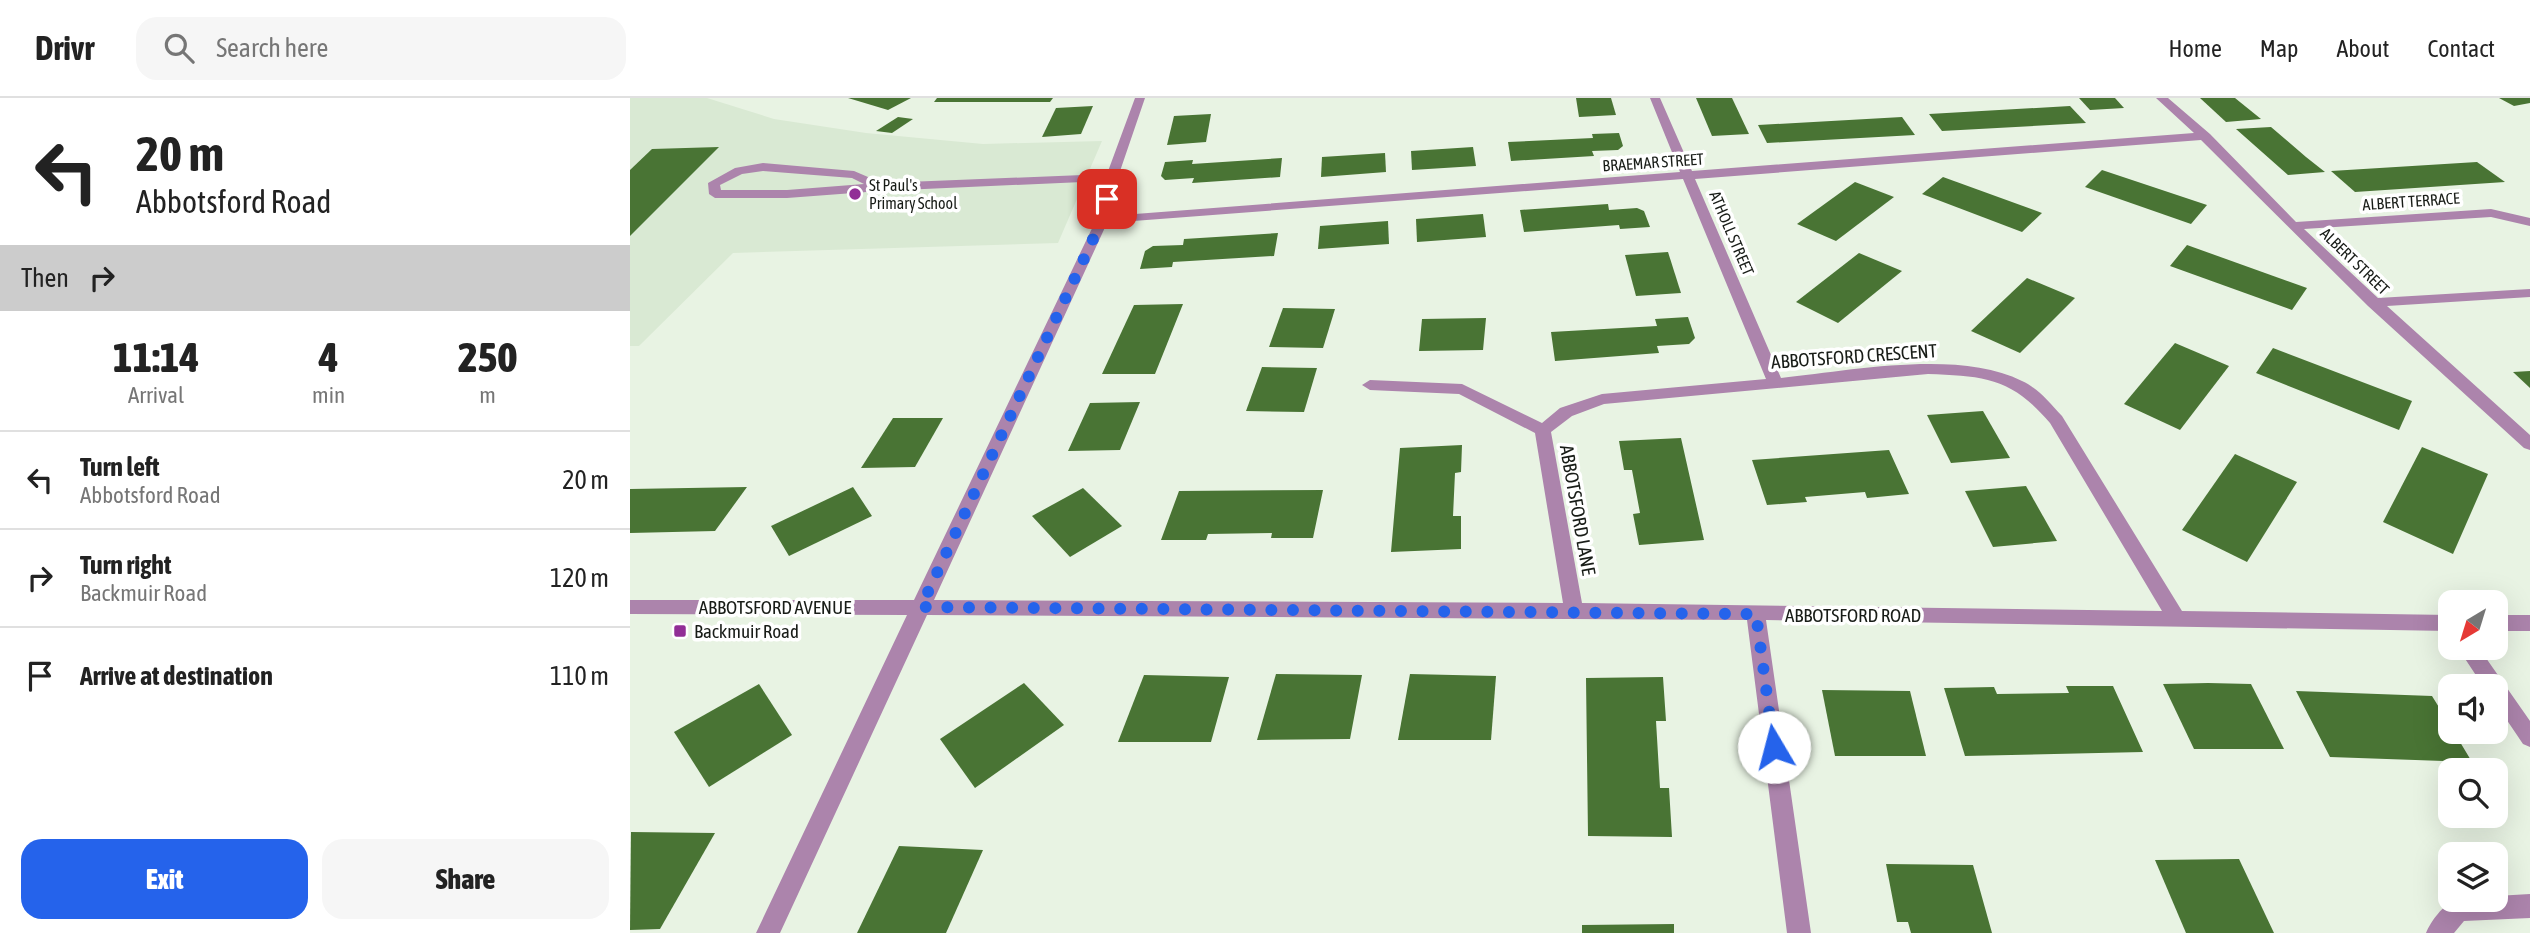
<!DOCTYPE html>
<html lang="en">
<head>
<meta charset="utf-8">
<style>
  :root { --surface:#fff; --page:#f6f6f6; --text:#222; --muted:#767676; --line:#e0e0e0; --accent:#2563eb }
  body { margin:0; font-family:"Asap Condensed",sans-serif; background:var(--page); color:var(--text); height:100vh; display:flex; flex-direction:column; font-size:26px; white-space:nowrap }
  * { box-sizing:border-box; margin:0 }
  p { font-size:23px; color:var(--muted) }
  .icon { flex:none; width:38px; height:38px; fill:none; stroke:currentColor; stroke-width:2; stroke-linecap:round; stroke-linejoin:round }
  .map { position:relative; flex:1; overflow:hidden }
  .panel { display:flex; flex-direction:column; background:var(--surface); width:630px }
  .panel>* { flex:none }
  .guide { background:#fff; color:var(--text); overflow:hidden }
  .needle { width:46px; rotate:218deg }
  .buttons { position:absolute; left:1808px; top:492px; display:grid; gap:14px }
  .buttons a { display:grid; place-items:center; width:70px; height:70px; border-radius:14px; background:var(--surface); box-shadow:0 7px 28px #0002; font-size:35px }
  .pin { position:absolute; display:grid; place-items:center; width:60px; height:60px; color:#fff; margin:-30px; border-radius:14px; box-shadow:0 4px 10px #0006 }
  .me { position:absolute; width:77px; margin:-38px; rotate:352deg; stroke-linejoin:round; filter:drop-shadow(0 0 5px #0008) }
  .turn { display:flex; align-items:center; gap:24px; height:147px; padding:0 21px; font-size:32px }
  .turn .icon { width:91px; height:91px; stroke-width:2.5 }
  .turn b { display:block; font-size:49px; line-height:60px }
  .then { display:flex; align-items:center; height:66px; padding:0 21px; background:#0003; gap:14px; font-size:26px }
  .eta { display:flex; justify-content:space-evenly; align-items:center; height:119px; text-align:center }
  .eta b { font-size:42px; font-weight:800; line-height:49px }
  .action { display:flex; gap:14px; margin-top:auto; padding:14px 21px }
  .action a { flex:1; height:80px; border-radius:21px; background:var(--accent); color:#fff; font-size:28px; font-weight:800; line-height:80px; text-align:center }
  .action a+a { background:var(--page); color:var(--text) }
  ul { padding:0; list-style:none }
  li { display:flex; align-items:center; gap:21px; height:98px; padding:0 21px; border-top:2px solid var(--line) }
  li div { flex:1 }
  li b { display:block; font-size:26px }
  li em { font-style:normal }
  header { display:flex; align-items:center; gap:42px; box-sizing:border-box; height:98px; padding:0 35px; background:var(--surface); border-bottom:2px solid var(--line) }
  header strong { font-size:33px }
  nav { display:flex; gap:38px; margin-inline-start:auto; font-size:24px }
  .search { width:490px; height:63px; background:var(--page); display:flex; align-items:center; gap:18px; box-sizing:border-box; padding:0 24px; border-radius:21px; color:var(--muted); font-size:26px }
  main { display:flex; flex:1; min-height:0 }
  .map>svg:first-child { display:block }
  .built { fill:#d9e9d3 }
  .building { fill:#497434 }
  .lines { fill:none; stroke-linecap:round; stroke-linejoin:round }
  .minor { fill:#ac84ac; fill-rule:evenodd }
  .route { stroke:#2563eb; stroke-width:12; stroke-dasharray:0 21.6 }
  .poi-dot { fill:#912e96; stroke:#fff; stroke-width:2.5 }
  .labels { text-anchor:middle; stroke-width:7; stroke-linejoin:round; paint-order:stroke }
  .far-street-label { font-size:16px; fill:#181c17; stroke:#fff }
  .far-poi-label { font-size:16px; fill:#181c17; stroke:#fff; text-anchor:start }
  .street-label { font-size:19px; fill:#181c17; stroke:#fff }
  .poi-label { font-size:19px; fill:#181c17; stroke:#fff; text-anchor:start }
</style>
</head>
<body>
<header>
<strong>Drivr</strong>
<div class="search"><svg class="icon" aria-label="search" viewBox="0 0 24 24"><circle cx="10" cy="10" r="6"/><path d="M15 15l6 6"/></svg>Search here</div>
<nav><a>Home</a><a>Map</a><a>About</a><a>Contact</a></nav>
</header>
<main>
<section class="panel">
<div class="guide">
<div class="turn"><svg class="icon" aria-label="left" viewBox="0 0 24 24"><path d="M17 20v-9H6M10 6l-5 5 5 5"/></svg><div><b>20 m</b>Abbotsford Road</div></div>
<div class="then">Then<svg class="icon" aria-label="right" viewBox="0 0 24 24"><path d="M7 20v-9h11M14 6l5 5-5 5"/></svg></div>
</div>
<div class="eta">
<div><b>11:14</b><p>Arrival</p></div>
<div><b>4</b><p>min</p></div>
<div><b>250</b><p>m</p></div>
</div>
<ul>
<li><svg class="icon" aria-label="left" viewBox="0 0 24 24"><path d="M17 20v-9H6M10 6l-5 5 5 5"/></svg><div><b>Turn left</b><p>Abbotsford Road</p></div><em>20 m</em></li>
<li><svg class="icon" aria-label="right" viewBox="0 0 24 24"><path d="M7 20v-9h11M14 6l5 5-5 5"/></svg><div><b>Turn right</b><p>Backmuir Road</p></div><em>120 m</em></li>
<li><svg class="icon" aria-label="arrive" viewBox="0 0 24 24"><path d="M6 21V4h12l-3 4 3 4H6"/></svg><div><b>Arrive at destination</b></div><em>110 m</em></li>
</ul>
<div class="action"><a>Exit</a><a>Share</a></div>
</section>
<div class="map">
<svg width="1900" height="835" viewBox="0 0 1900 835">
  <rect width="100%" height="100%" fill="#e8f3e3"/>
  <!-- built -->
  <path class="built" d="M0 0H77L144 21 236 35 353 46 472 43 428 145 103 155 9 248H0Z"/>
  <!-- building -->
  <g class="building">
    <path d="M218 0H281L258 12Z"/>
    <path d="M307 0H423L420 4H304Z"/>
    <path d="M946 0H981L986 17 949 19Z"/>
    <path d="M1066 0H1102L1119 36 1082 38Z"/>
    <path d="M1449 0H1485L1494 10 1460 12Z"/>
    <path d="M1570 0H1605L1631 21 1596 24Z"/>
    <path d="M1869 0H1900V5L1884 8Z"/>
    <path d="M463 8 451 36 412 39 426 10Z"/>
    <path d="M1440 8 1456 25 1312 33 1299 16Z"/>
    <path d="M581 16 576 44 537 47 544 18Z"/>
    <path d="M268 19 283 21 262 35 246 33Z"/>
    <path d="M1272 19 1285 37 1137 45 1128 27Z"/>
    <path d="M1641 29 1676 59 1695 74 1658 77 1606 31Z"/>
    <path d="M989 35 993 48 988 52 962 53 964 58 881 63 878 44 963 40 962 36Z"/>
    <path d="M89 49 0 138V72L22 51Z"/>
    <path d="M843 49 846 68 782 72 781 53Z"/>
    <path d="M755 55 756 74 691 79 692 59Z"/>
    <path d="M652 60 650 79 562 85 564 80 535 82 531 78 535 64 563 62 562 66Z"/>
    <path d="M1847 64 1875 84 1725 94 1701 73Z"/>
    <path d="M1472 72 1577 107 1561 126 1455 89Z"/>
    <path d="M1313 79 1412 115 1392 134 1292 96Z"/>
    <path d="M1225 84 1264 99 1206 143 1167 126Z"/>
    <path d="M978 106 979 112 1007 110 1014 113 1020 129 990 131 989 127 894 134 890 112Z"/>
    <path d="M853 116 856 139 787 144 786 121Z"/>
    <path d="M758 123 759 146 688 151 690 128Z"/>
    <path d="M648 135 644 158 543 164 542 169 510 171 515 153 523 148 553 147 554 141Z"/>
    <path d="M1557 147 1677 190 1662 212 1540 168Z"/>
    <path d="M1038 154 1051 195 1006 198 995 157Z"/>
    <path d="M1229 155 1272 173 1208 225 1166 204Z"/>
    <path d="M1397 180 1445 200 1390 255 1341 233Z"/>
    <path d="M553 206 525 276H472L504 207Z"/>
    <path d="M653 210 705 211 693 250 639 249Z"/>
    <path d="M1058 219 1065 240 1059 246 1027 248 1029 255 925 263 921 234 1027 228 1025 221Z"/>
    <path d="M856 220 853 252 789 253 792 221Z"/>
    <path d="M1545 245 1599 268 1550 332 1494 306Z"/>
    <path d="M1643 250 1782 303 1769 332 1626 275Z"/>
    <path d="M632 269 687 270 674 314 616 313Z"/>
    <path d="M1900 273V290L1883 274Z"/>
    <path d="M510 304 490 352 438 353 460 305Z"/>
    <path d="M1353 313 1380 360 1321 365 1297 317Z"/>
    <path d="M263 320H313L285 369 231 370Z"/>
    <path d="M1051 340 1074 442 1009 447 1003 416 1010 415 1002 372H994L989 343Z"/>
    <path d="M832 347 831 374 825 375 823 418H831V451L761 454 770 350Z"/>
    <path d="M1792 349 1858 376 1823 456 1753 424Z"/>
    <path d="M1259 352 1279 396 1237 400 1235 394 1175 399 1177 404 1137 407 1122 362Z"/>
    <path d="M1605 356 1667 384 1617 464 1552 432Z"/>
    <path d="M1396 388 1427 443 1363 449 1335 393Z"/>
    <path d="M117 389 85 433 0 435V391Z"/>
    <path d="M223 389 242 418 159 458 141 428Z"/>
    <path d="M453 390 492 428 440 459 402 418Z"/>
    <path d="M693 392 683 440H641L642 435 578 436 576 442H531L549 393Z"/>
    <path d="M646 576 732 577 720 641 627 642Z"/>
    <path d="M780 576 866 578 861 642H768Z"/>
    <path d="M514 577 599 579 581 644H488Z"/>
    <path d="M1033 579 1036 623H1026L1030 690H1039L1042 739 958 738 956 580Z"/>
    <path d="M394 585 434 627 345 690 310 641Z"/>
    <path d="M1578 585 1621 586 1654 651H1564L1533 586Z"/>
    <path d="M129 586 162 637 79 689 44 634Z"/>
    <path d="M1436 588H1483L1513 654 1335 658 1314 590 1364 589 1367 596 1439 595Z"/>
    <path d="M1192 592 1280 593 1296 658H1205Z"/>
    <path d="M1666 593 1802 598 1820 627V634H1824L1842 664 1700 659Z"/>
    <path d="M1 734 85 735 30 831 0 832Z"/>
    <path d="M269 748 353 752 316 835H227Z"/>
    <path d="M1609 761 1644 835H1556L1525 762Z"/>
    <path d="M1256 766 1343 767 1362 835H1281L1278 824H1267Z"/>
    <path d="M1044 826V835H952V827Z"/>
  </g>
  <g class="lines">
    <!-- minor -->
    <g class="minor">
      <path d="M505 0H515L488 79 479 118 1050 74 1020 0H1030L1062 73 1564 35 1526 0H1538L1580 36 1666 124 1861 111 1900 120V128L1861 119 1674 131 1748 200 1900 191V199L1757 208 1900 337V352L1894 350 1738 208 1571 42 1065 81 1151 280C1220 273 1328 251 1392 283 1409 291 1419 304 1432 318L1552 513 1820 517V533L1136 522 1181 835H1157L1117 522 297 517 150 835H126L277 517 0 516V502H284L466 122 475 83 250 93 157 100H85L79 96 78 85 105 70 133 65 224 73 252 85 477 76ZM133 73 222 80 234 86 157 92H91L90 87 112 76ZM1053 81 1136 281 972 296 930 310 912 325 832 286 740 282 732 287 740 292 829 296 905 335 933 505 304 502 477 125ZM1298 276C1355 278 1382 280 1420 325L1532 513 952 505 921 334 942 318 974 306Z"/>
      <rect x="1866" y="517" width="34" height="16"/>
      <path d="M1828 550H1849L1900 623V649L1893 646 1866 606V588H1853Z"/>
      <path d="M1900 796V820L1834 823 1824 835H1796C1801 823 1813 807 1825 802H1866V798Z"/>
    </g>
  </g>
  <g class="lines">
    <!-- route -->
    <path class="route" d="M477 101 472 122 291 509 1126 516 1144 649"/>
  </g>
  <!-- markers -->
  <g class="poi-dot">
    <circle cx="225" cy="96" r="7"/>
    <rect x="43" y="526" width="14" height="14" rx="3.5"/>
  </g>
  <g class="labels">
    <!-- far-street labels -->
    <g class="far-street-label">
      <text transform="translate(1023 64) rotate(-4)" y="6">BRAEMAR STREET</text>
      <text transform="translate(1781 103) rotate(-4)" y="6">ALBERT TERRACE</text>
      <text transform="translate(1102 135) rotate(67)" y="6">ATHOLL STREET</text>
      <text transform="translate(1725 163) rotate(44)" y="6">ALBERT STREET</text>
    </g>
    <!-- far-poi labels -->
    <g class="far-poi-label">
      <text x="239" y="93">St Paul's<tspan x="239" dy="18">Primary School</tspan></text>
    </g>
    <!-- street labels -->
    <g class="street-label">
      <text transform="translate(1224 258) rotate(-4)" y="7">ABBOTSFORD CRESCENT</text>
      <text transform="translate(948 412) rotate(80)" y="7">ABBOTSFORD LANE</text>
      <text x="145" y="516">ABBOTSFORD AVENUE</text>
      <text x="1223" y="524">ABBOTSFORD ROAD</text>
    </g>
    <!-- poi labels -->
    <g class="poi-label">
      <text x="64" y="540">Backmuir Road</text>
    </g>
  </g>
</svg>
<div class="buttons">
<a><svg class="needle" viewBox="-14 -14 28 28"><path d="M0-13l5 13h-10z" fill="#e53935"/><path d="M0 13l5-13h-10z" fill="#767676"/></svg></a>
<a><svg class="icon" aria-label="sound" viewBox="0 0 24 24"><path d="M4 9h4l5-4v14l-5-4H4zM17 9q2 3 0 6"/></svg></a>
<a><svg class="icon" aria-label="search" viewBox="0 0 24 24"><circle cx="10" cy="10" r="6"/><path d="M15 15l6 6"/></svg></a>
<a><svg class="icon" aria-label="layers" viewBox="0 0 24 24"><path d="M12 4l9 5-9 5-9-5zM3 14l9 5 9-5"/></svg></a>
</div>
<div class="pin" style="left:477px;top:101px;background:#d93025"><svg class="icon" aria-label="arrive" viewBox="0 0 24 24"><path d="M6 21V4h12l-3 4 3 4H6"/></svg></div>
<svg class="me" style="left:1144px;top:649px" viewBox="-20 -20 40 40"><circle r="19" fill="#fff"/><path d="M0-13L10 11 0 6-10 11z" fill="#2563eb"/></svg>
</div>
</main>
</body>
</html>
